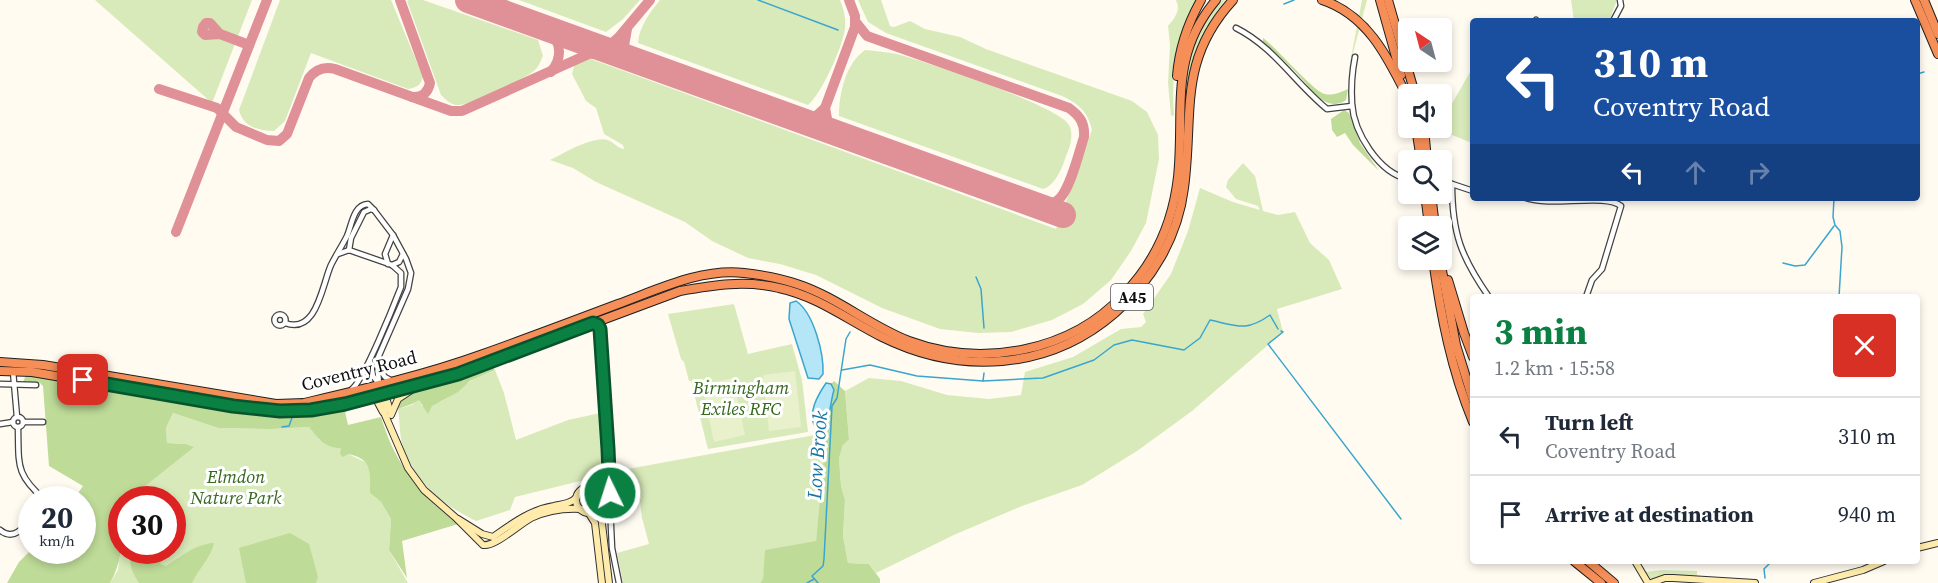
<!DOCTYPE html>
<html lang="en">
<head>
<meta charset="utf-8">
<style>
  :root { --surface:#fff; --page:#f6f6f7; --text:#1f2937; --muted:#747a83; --line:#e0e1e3; --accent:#0b8043 }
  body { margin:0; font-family:"Source Serif 4",serif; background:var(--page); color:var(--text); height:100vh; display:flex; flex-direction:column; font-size:22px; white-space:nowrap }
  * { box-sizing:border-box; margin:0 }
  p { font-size:20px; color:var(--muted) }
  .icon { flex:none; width:33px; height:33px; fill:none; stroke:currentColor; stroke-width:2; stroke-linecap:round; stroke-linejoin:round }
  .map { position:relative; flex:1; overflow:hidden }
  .drawer { position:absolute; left:1470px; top:294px; width:450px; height:270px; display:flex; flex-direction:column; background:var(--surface); border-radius:6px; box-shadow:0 3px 9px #0003 }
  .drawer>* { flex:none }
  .top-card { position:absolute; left:1470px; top:18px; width:450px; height:183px; border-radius:6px; box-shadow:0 3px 9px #0003; background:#1a4fa0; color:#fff; overflow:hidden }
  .needle { width:39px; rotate:324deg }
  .buttons { position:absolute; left:1398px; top:18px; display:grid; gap:12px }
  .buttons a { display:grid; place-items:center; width:54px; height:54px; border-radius:6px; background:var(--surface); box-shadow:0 3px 9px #0003; font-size:30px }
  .speed { position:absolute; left:18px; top:486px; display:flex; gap:12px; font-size:30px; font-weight:700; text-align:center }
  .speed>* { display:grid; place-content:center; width:78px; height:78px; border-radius:50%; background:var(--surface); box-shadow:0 3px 9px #0003; line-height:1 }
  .speed small { font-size:15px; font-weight:400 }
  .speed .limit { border:9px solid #d22; background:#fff; color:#111 }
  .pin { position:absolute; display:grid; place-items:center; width:51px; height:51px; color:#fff; margin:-26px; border-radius:12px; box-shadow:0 3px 9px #0006 }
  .me { position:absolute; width:66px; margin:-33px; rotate:356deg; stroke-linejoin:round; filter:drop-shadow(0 0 4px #0008) }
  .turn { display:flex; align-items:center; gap:21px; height:126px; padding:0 24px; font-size:27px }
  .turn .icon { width:78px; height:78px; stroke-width:2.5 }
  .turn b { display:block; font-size:42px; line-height:51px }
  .lanes { display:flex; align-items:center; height:57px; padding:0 24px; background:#0003; justify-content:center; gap:30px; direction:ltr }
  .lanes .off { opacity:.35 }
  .round { display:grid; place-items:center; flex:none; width:63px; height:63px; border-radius:6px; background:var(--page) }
  .head { display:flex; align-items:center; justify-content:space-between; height:102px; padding:0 24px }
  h1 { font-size:36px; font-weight:700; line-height:45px; color:var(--accent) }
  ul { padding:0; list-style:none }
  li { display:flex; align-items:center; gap:18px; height:78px; padding:0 24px; border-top:2px solid var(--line) }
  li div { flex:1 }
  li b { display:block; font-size:22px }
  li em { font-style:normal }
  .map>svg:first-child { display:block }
  .green { fill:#d8eab9 }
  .forest { fill:#bedb98 }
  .pitch { fill:#e8f1cb }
  .water { fill:#b5e6f7; stroke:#3aa5cf; stroke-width:1.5 }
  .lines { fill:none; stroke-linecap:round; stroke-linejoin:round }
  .stream { stroke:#3aa5cf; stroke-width:1.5 }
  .taxiway { stroke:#e09097; stroke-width:10 }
  .runway { stroke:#e09097; stroke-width:26 }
  .street-casing { stroke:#424242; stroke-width:7 }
  .secondary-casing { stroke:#313131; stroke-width:8 }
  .highway-casing { stroke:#202020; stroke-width:10 }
  .street { stroke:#fff; stroke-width:4.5 }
  .secondary { stroke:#ffecac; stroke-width:6 }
  .highway { stroke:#f68e58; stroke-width:8 }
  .route-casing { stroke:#07532c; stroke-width:15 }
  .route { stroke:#0b8043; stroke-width:10 }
  .labels { text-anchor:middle; stroke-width:6; stroke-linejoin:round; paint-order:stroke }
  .shield { fill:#fff; stroke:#575757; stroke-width:1.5 }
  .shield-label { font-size:16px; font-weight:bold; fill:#0f0f0f }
  .street-label { font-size:18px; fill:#0f0f0f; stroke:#fff }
  .park-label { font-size:18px; font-style:italic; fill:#35681d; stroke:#fff }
  .water-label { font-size:20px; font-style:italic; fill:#1575a3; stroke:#fff }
</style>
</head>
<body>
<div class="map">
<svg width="1938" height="583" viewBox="0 0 1938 583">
  <rect width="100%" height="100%" fill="#fffbf1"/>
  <!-- green -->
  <g class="green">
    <path d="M95 0H252L212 103Z"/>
    <path d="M280 0H391L423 77C421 85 416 88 408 89L311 53 285 121 274 131C259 131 243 127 239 110Z"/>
    <path d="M409 0H423L538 40 543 56C541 60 539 66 536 69 528 78 467 107 456 105 450 104 445 99 441 95L407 1Z"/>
    <path d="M519 0H640L623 19 606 32Z"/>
    <path d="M660 0H840C844 10 846 18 845 28 843 46 822 93 808 105L638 43C639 27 650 12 660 0Z"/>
    <path d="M858 0H881L890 26 894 27 910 21 925 29 960 37 986 49 1132 101 1147 112 1158 135 1159 159 1146 223 1131 251 1111 280 1083 304 1052 320 1011 332 978 333 940 329 882 308 816 275 780 264 748 258 712 241 685 222 596 182 573 168 550 160C564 153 594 135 608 140 615 143 617 148 624 149L623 145 604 134 596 108 586 101 572 74 574 66 582 58H588L1056 229 1092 130C1088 112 1079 104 1062 96L886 33 868 22Z"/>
    <path d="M1176 0H1197C1177 37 1171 73 1174 115L1171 116 1168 83 1170 45 1168 26C1175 18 1181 10 1176 0Z"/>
    <path d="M1220 0H1225C1204 28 1192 59 1185 93L1189 59 1202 25Z"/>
    <path d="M1362 0H1367L1349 68Z"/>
    <path d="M1571 0H1617L1609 21H1574Z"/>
    <path d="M865 50C876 51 887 52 897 54 923 61 1060 106 1069 125 1074 134 1070 148 1066 156 1062 168 1056 185 1043 189L839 116C839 93 846 63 865 50Z"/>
    <path d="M1473 67V140L1472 143 1437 129 1442 128V121Z"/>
    <path d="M1243 163 1255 176 1263 211 1278 215 1295 212 1310 243 1329 260 1342 289 1277 309 1283 332 1192 411 1137 451 1082 485 1022 506 956 534 876 573 869 564 848 563 843 536 845 500 841 486 839 458 843 445 849 438 845 391 869 378 901 381 947 395 989 399 1021 395 1025 372 1073 357 1121 329 1141 327 1146 322 1143 314 1171 274 1188 231 1200 188 1233 202 1260 210 1258 206 1236 199 1226 187 1228 180Z"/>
    <path d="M734 304 748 354 792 344 802 380 808 432 708 449 691 381H689L684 362 681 359 668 314Z"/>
    <path d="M495 370 504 393 516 440 568 420 605 412 604 450 606 471 605 475 515 497 510 510 476 521C443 505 416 483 403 446 399 435 400 421 398 409L412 405 419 399 422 406C441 405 453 394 468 383 476 377 486 375 495 370Z"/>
    <path d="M173 413 218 428 271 429 309 427 319 440 341 447 348 454 365 462 371 469 370 493 381 502 391 519 389 550 408 583H110L118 570 121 543 122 550H172V500L129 499 193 447 186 444 167 443 166 428Z"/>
    <path d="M826 433 816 542 766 550 763 579 760 583H623L617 553 649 544 642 518 639 493 612 494 611 472Z"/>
    <circle cx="589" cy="499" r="10"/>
    <path d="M1662 570 1697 571V577L1651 579 1645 572Z"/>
  </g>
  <!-- forest -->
  <g class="forest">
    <path d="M1263 38C1277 48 1314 92 1325 94 1333 96 1341 92 1348 89L1346 100C1339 105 1331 105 1324 101 1314 96 1308 86 1301 78 1289 65 1277 53 1263 42Z"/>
    <path d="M1344 110 1349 113 1360 143 1379 171 1353 145 1345 133 1337 137 1332 130 1331 119Z"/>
    <path d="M491 366 495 370 470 381 458 392 432 406 428 414 419 400 412 404 398 409 401 400 410 394Z"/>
    <path d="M26 375 232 410 282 415 331 412 344 407 348 425 381 417C395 464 419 494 458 524L402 541 407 578 389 550 391 519 381 502 370 493C370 472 373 459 348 454L343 457 340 454 341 448C325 448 318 439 309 427L271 429 218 428 173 413 166 428 167 443 186 444 194 447 129 499 122 500C122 528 125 558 110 583H7L19 562 31 550H82V500L74 499 83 486 49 466 43 386 40 383 23 382Z"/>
    <path d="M834 381 845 391 849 439 843 445 839 458 841 486 845 500 843 536 848 563 869 564 880 579V583H760L763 579 765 550 816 541 826 433 830 401 834 390 831 384Z"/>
    <path d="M290 533 309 544 318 577 316 583H246L239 548Z"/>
    <path d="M214 543C211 558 198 569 192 583H139C132 572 127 562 133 551L172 550 173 544 179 546 163 557 160 564 166 566C181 557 195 544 214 543Z"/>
  </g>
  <!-- pitch -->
  <g class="pitch">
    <path d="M795 371 801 427 769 431 763 375Z"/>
    <path d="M733 378 745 435 714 442 702 385Z"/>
  </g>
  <!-- water -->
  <g class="water">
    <path d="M796 301C814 313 824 354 823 374L819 379 808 378 789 319 790 303Z"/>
    <path d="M826 383 831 384 834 390C830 402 831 421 820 429L815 427C807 413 818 395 826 383Z"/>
  </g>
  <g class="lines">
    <!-- stream -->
    <g class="stream">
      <path d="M758 0 838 30"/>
      <path d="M1284 4 1294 0"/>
      <path d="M1917 74 1924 72"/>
      <path d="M1834 198 1833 217 1835 225 1840 231 1842 247 1839 297"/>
      <path d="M1783 263 1795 266 1805 265 1834 226"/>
      <path d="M976 277 981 289 984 328"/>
      <path d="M1281 331 1283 332 1268 344 1401 519"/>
      <path d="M842 370 870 365 917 376 983 381 1043 378 1094 360 1114 345 1132 340 1184 350 1200 338 1210 320C1238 326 1246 332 1270 315L1278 329"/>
      <path d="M983 381 984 373"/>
      <path d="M282 427 289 426 293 415"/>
      <path d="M1765 578 1764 569 1772 561"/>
      <path d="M807 583 814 579"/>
      <path d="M818 583 812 576 823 566 824 559 832 406 837 398 846 339 850 332"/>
    </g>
    <!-- taxiway -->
    <g class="taxiway">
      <path d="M400 0 430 83C428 93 422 98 412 97"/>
      <path d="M855 21 867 36 1069 108C1080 116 1085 123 1084 137 1079 152 1070 191 1058 200 1051 206 1042 204 1034 204"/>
      <path d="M627 29 624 46 632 57 637 61"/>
      <path d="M550 30C561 44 563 57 551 72"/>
      <path d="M220 34 205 35 202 32 203 27 206 23H210L220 34 249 45"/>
      <path d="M593 54 606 53 622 56"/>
      <path d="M159 89 217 108 236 127 267 140 279 141 287 134 309 78C316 69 324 66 335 69L451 111H462L611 44 619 37 650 0"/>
      <path d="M825 108 828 124 840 134"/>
      <path d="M801 120 814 118 825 108 855 27V16L849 0"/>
      <path d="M176 232 267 0"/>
    </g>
    <!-- runway -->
    <path class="runway" d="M468 0 1063 215"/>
    <!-- street casing -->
    <g class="street-casing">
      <g id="street">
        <path d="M1536 20 1537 21"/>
        <path d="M1613 21 1621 6 1620 0"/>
        <path d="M1236 28C1274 47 1295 83 1327 109L1352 106"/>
        <path d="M1355 57C1352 72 1351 89 1352 104 1354 133 1379 173 1408 179"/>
        <path d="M1442 183 1452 184C1452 233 1461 257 1489 297"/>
        <path d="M1452 184 1473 191"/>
        <path d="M1526 198C1551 207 1606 193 1621 206L1602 269 1592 280 1586 297"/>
        <path d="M349 250 351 238 364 212 371 209 374 210 393 235 406 259 411 273 408 289 377 360 379 384"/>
        <path d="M338 254 349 250 392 265 401 273V287C394 305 364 380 352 389"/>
        <path d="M388 264 385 254 393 235"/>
        <path d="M392 265 399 262 403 254"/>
        <circle cx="280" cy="320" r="5.5"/>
        <path d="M285 323C317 335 322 285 331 265 336 255 342 246 347 236 352 225 353 205 368 204L374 210"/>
        <path d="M595 324 599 327 601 339 609 473 606 481 609 484 612 548 619 583"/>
        <path d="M370 361 373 376 379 384"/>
        <path d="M377 366 385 377 392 381"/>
        <path d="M13 371 17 417"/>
        <path d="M0 384 36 385"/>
        <circle cx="18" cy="422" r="5"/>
        <path d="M23 422H43"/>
        <path d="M0 424 13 422"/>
        <path d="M18 427C19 465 15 474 45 500"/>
        <path d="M596 488 602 482 606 481"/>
        <path d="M0 530C14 542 24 527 32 516"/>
      </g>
    </g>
    <!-- secondary casing -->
    <g class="secondary-casing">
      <g id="secondary">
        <path d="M382 393 385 415 408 468 424 490 455 517 483 545C495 547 518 525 531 518 546 511 564 508 581 509"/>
        <path d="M383 394 387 401 391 414"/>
        <path d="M368 397 376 399 383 412"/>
        <path d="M391 415 398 399 416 387"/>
        <circle cx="589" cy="500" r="13"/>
        <path d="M600 507 609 583"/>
        <path d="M588 512 595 523 602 583"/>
        <path d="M458 519 482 534 493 537C513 523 530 510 554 506 563 504 570 504 577 497"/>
        <path d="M1917 548 1938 543"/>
        <path d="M1635 561 1648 583"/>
        <path d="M1651 583 1665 578H1673L1755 583"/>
        <path d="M1814 583 1863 570 1884 561"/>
      </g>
    </g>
    <!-- highway casing -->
    <g class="highway-casing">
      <g id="highway">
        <path d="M1322 0C1368 15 1388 58 1408 98"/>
        <path d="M1380 0 1401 75"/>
        <path d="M1388 0 1415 94"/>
        <path d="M1915 0 1938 54"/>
        <path d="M1924 0 1938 34"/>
        <path d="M1177 76C1179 50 1188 23 1201 0"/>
        <path d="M1416 128 1421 160"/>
        <path d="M1424 128 1427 160"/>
        <path d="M1425 194 1429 226"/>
        <path d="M1431 194 1435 226"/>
        <path d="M1433 260C1441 316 1451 369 1473 422"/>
        <path d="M1440 260 1456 345 1473 400"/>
        <path d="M1448 280 1464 333 1473 357"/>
        <path d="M0 362 43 365 276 404 304 403C364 389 425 375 483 354 528 338 573 321 618 304 657 290 701 268 744 273 762 275 780 278 797 284 837 297 870 326 909 341 982 368 1071 352 1124 294 1155 262 1173 221 1178 177 1185 110 1168 57 1216 0"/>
        <path d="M0 371 32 372 233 406 281 411 311 410 345 403 468 370 680 291C714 285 745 280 779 288 817 296 848 320 882 337 959 375 1048 371 1115 313 1152 281 1178 237 1184 188 1194 114 1177 61 1233 0"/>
        <path d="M1574 561 1601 583"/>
        <path d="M1588 561 1614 583"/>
      </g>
    </g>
    <!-- street -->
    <use href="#street" class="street"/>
    <!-- secondary -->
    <use href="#secondary" class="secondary"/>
    <!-- highway -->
    <use href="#highway" class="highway"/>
  </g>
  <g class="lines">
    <!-- route casing -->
    <g class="route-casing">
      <path id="route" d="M83 380 233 406 280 411 311 410 345 404 458 374 593 323 598 325 600 329 608 449 609 473 606 481 609 484 610 493"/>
    </g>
    <!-- route -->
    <use href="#route" class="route"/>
  </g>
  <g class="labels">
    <!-- shield labels -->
    <rect class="shield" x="1111" y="284" width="42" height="26" rx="4.5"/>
    <g class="shield-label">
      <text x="1132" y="303">A45</text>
    </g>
    <!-- street labels -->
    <g class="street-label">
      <text transform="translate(359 371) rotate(-14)" y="6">Coventry Road</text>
    </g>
    <!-- park labels -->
    <g class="park-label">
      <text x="741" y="394">Birmingham<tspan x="741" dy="21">Exiles RFC</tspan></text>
      <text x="236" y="483">Elmdon<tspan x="236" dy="21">Nature Park</tspan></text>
    </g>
    <!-- water labels -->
    <g class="water-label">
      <text transform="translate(817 455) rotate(-86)" y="7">Low Brook</text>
    </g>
  </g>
</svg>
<div class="buttons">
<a><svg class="needle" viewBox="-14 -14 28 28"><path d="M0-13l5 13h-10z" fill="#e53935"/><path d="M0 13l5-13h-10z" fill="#747a83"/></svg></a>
<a><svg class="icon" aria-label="sound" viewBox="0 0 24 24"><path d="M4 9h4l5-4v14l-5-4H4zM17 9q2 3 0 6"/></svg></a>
<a><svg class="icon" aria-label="search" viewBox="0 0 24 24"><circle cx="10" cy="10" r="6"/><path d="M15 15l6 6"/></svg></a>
<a><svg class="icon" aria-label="layers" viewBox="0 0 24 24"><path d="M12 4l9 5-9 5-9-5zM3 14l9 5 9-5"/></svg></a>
</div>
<div class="speed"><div>20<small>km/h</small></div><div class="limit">30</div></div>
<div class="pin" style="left:83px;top:380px;background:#d93025"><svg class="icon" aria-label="arrive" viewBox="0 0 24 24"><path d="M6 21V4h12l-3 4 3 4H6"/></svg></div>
<svg class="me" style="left:610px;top:493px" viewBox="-20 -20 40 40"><circle r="17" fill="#0b8043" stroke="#fff" stroke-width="3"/><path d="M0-11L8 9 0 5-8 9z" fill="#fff"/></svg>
<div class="top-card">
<div class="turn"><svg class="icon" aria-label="left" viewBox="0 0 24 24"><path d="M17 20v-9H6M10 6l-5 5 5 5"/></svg><div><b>310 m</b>Coventry Road</div></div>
<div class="lanes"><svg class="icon" aria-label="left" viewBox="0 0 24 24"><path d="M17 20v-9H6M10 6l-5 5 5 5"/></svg><svg class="icon off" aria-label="ahead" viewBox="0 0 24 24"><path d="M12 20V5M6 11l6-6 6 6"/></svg><svg class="icon off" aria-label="right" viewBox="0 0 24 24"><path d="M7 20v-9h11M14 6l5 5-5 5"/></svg></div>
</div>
<section class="drawer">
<div class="head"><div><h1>3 min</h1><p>1.2 km · 15:58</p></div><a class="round" style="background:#d93025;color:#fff"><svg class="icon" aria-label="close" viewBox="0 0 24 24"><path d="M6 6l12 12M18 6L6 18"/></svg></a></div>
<ul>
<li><svg class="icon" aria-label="left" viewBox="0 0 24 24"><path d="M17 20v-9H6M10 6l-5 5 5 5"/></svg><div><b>Turn left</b><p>Coventry Road</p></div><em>310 m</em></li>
<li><svg class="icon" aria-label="arrive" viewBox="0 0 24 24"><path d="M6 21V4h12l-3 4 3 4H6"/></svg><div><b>Arrive at destination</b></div><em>940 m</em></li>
</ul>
</section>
</div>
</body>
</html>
